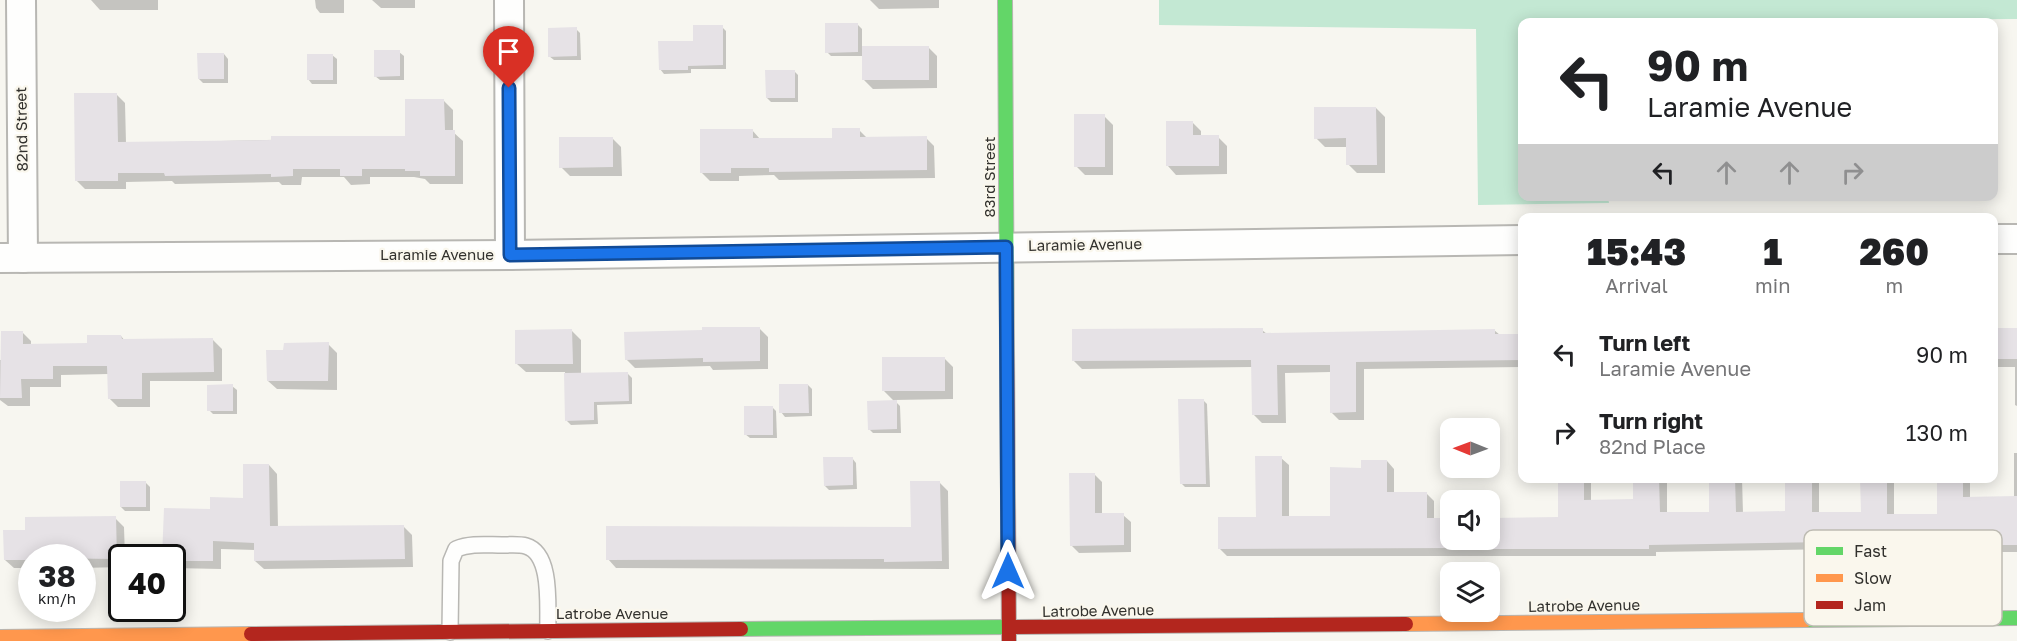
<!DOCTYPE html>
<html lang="en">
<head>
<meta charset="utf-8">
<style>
  :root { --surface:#fff; --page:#f2f2f2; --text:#202124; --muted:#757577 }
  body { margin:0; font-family:"Golos Text",sans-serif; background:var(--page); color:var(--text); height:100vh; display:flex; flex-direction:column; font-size:22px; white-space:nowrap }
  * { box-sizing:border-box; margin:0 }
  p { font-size:20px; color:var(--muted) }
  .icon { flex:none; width:33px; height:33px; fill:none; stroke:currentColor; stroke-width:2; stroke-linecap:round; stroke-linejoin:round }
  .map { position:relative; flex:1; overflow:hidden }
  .drawer { position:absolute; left:1518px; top:213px; width:480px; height:270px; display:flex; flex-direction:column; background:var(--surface); border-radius:12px; box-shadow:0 3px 15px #0003 }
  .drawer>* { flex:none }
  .guide { position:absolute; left:1518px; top:18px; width:480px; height:183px; border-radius:12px; box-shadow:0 3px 15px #0003; background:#fff; color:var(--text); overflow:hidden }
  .needle { width:39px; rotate:271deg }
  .tools { position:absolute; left:1440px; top:418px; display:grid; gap:12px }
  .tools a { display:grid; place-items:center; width:60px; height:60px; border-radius:12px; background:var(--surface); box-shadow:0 3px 15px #0003; font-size:30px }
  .speed { position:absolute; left:18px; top:544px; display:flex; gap:12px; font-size:30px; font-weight:700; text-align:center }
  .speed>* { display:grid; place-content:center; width:78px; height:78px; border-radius:50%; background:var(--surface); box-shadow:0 3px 15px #0003; line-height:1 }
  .speed small { font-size:15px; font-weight:400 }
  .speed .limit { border:3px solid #111; border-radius:9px; background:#fff; color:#111 }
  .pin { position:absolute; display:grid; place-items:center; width:51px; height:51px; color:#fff; margin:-62px -26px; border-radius:50% 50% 50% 0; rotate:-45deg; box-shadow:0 0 6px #0007 }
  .pin .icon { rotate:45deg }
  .me { position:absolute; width:66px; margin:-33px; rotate:0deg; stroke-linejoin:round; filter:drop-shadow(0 0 4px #0008) }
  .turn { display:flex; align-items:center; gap:21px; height:126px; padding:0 30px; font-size:27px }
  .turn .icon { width:78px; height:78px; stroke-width:2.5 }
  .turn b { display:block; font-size:42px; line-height:51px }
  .lanes { display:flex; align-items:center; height:57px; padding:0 30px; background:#0003; justify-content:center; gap:30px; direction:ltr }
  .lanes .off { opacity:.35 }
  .eta { display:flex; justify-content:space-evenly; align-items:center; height:102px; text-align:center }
  .eta b { font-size:36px; font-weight:800; line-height:42px }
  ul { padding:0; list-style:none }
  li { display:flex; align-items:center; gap:18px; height:78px; padding:0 30px }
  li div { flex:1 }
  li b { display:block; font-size:22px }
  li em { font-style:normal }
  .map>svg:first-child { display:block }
  .green { fill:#c3e8d3 }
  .shadow { fill:#0003 }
  .building { fill:#e6e2e6 }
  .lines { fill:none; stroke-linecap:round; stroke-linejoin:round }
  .lane-casing { stroke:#b8b7b3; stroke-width:18 }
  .street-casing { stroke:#b8b7b3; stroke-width:32 }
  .fast-casing { stroke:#b8b7b3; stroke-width:16 }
  .slow-casing { stroke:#b8b7b3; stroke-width:16 }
  .jam-casing { stroke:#b8b7b3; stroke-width:16 }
  .lane { stroke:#fefefd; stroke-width:15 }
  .street { stroke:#fefefd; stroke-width:28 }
  .fast { stroke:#63d668; stroke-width:14 }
  .slow { stroke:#ff974d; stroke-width:14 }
  .jam { stroke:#b3261e; stroke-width:14 }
  .route-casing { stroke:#114b97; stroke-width:15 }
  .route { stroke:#1a73e8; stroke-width:10 }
  .labels { text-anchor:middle; stroke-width:4.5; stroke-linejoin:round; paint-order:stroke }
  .street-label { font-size:15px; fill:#32312d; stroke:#faf7ed }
  .key { fill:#faf7ed; stroke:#bebcb3; stroke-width:1.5 }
  .key-label { font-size:16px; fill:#32312d }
</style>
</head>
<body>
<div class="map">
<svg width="2017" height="641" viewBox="0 0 2017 641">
  <rect width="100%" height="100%" fill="#f7f6f0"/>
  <!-- green -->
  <path class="green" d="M1159 0H2017V19L1522 22V196L1608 197 1609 203 1478 205 1476 29 1159 25Z"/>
  <!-- shadow -->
  <g class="shadow">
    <path d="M91 0H158V10H100Z"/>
    <path d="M315 0H344V13H320L316 8Z"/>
    <path d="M372 0H415V8H381Z"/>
    <path d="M870 0H939V8L879 9Z"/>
    <path d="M858 25 862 29V47H928L937 56V88L873 89 864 80V56H831L827 52Z"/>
    <path d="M722 27 726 31V69H691V73L664 74 660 69 695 42Z"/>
    <path d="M576 29 580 33 581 60H554L549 56Z"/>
    <path d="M399 52 404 56V80H380L375 76Z"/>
    <path d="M224 54 228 59V83H203L199 79Z"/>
    <path d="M332 55 337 59V84H312L308 79Z"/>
    <path d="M794 71 798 75V102H771L767 98Z"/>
    <path d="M117 95 125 103 126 143 406 137 444 101 453 110V132L463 141V184H430L425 179 414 177H370V184L351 185 344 177H302L301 185H282L279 182 175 184 172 181 126 182V189H85L76 180Z"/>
    <path d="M1376 108 1385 117V173H1357L1348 164V147H1325L1316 138Z"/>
    <path d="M1104 116 1113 125V175H1085L1076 166Z"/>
    <path d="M1192 122 1201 131V137H1218L1227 146V174L1176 175 1168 166Z"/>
    <path d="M752 130 760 139H833L859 130 867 138H926L934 146 935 178 779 180 774 175 739 176V181H710L702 173Z"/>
    <path d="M612 138 621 147 622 176H570L561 167Z"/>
    <path d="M759 328 768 337V369L713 370 710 366 635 368 626 359Z"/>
    <path d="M1262 330 1267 334 1494 330 1500 335H1522V367L1364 369V420H1339L1331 412V372L1285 373 1286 423H1262L1253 414V367L1082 369 1073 360Z"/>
    <path d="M1994 330H2017V406L2015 405V367H1994Z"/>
    <path d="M572 331 581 340V374H628L632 378V404L597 405 598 424 571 425 567 421 565 372H526L517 364Z"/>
    <path d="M22 332 31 341V345H89L121 336 125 341 213 340 222 349V381H150V407H118L109 398V374L61 375V387H30V406H8L0 400V360H3Z"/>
    <path d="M328 344 337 353V390L277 389 268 381Z"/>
    <path d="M944 358 953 367V399L894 400 900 406 901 433H873L869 429 895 402 884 391Z"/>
    <path d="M808 385 812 389V416L785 417 781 412Z"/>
    <path d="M232 386 237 390V414H213L209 410Z"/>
    <path d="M1203 400 1207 404 1210 487H1185L1181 483Z"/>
    <path d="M772 407 776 411 777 438H750L745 434Z"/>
    <path d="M2014 453H2017V552H1909L1907 550 1839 551 1838 549 1656 552V556H1227L1220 549 1258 518 1281 458 1289 465V517H1332L1362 469 1387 461 1394 469V494L1426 493 1434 501V520L1450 519V540H1490V519L1560 518 1559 478H1591V501H1635V478H1667V514H1710V478H1742L1743 513H1787V478L1819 479V513H1862V478H1894V516L1938 515V478H1970V499L2014 497Z"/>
    <path d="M852 458 856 463 857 489 829 490 825 486Z"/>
    <path d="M269 465 277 474 278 528 404 527 412 535 413 567 264 569 255 561V550L221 549V569L172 568V558H164L211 511 245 500Z"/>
    <path d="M1094 474 1102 482V515H1123L1131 522V552L1079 553 1071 545Z"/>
    <path d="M145 482 150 487V511H125L121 507Z"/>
    <path d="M939 482 948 491 949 569 616 568 608 559 912 529Z"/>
    <path d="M115 518 124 527 125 558H122V567L82 568V558H32V568H14L5 560Z"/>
  </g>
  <!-- building -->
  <g class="building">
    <path d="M825 23H858V52L825 53Z"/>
    <path d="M693 25H723V65L688 66V70H659L658 41H693Z"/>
    <path d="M577 27V56L548 57V28Z"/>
    <rect x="862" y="46" width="67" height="34"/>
    <path d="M374 50H400V76L374 77Z"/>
    <path d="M197 53H224V79H198Z"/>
    <rect x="307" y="54" width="26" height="26"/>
    <path d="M765 70H795V98H766Z"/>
    <path d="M74 93H117L118 142 271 140V136H405V99H444L445 130H455V176H420V171H405V169H362V176H340V169H293V176L271 177V174L165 176 164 173H118V181H75Z"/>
    <path d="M1314 107H1376L1377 165H1346V138L1314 139Z"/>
    <rect x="1074" y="114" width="31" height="53"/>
    <path d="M1166 121H1193V135H1219V166H1166Z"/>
    <path d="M832 128H860V137L927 136V170L769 172V168H731V173H700V129H753V138H832Z"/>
    <path d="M559 137H613V167L559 168Z"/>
    <path d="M702 327H760V361L703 362V358L625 360 624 332 702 330Z"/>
    <path d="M1263 328V333L1495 329V334H1522V360L1356 362V412L1330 413V365H1277L1278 415H1252L1251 360 1072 361V329Z"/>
    <rect x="1994" y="328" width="23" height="31"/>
    <path d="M572 329 573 364H515V330Z"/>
    <path d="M1 331H23V344L87 343V335H121L122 339 213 338 214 372 142 373V399H108L107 366H53V379H21L22 398H0Z"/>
    <path d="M329 342 328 381H267L266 350H283L284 343Z"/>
    <rect x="882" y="357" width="63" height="34"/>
    <path d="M628 372 629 401 594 402V420L565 421 564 373Z"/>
    <path d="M233 384V411H207V385Z"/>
    <path d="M779 384H808L809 413H779Z"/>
    <path d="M1178 399H1204L1206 484H1180Z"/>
    <path d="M897 400V429L868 430 867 401Z"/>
    <rect x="744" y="406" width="29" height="29"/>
    <path d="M1255 456H1282V516H1330V467L1361 468V460H1387V492H1427V518H1450V548L1218 549V517H1256Z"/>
    <path d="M823 457H853V485L824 486Z"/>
    <path d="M243 464H269L270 526 404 525 405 559 254 561V543L213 541V561H172V558H162L164 508 210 509V497L243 498Z"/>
    <path d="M1069 473H1095V513H1124V545L1070 546Z"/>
    <path d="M1558 478H1584V500L1633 499V478H1659L1660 512H1709V478H1735L1736 512 1785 511V478H1812V512H1861L1860 478H1887V514H1937V478H1963V497L2017 496V545H1900V543L1830 544V542L1649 545V549H1490V518L1558 517Z"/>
    <rect x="120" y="481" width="26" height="26"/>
    <path d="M910 481H940L942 561 884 562V559L606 560V526L911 527Z"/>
    <path d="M116 516 117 559 32 558V560H4L3 530H25V517Z"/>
  </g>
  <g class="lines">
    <!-- lane casing -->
    <g class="lane-casing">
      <path id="lane" d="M450 632 451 561 456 549C471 543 486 545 502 545 509 545 519 544 526 546 553 554 547 608 548 631"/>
    </g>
    <!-- street casing -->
    <g class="street-casing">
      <g id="street">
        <path d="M21 0 23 258"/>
        <path d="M509 0 510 255"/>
        <path d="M1994 239H2017"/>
        <path d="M0 258 510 255 1522 240"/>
      </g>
    </g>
    <!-- fast casing -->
    <g class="fast-casing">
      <g id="fast">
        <path d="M1005 0 1007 350"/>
        <path d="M1806 620 2017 618"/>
        <path d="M741 629 1012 627"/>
      </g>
    </g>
    <!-- slow casing -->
    <g class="slow-casing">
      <g id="slow">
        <path d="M1406 624 1806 620"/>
        <path d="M0 637 251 634"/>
      </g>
    </g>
    <!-- jam casing -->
    <g class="jam-casing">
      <g id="jam">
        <path d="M1007 350 1009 641"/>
        <path d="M1012 627 1406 624"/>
        <path d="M251 634 741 629"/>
      </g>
    </g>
    <!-- lane -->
    <use href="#lane" class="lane"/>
    <!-- street -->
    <use href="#street" class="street"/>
    <!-- fast -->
    <use href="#fast" class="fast"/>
    <!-- slow -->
    <use href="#slow" class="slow"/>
    <!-- jam -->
    <use href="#jam" class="jam"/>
  </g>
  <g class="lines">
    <!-- route casing -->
    <g class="route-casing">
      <path id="route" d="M509 88 510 255 1006 247 1008 571"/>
    </g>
    <!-- route -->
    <use href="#route" class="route"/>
  </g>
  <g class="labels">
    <!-- street labels -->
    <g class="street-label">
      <text transform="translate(22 129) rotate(-91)" y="5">82nd Street</text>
      <text transform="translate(990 177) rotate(-90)" y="5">83rd Street</text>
      <text transform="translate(1085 245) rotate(-1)" y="5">Laramie Avenue</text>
      <text x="437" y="260">Laramie Avenue</text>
      <text transform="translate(1584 606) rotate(-1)" y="5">Latrobe Avenue</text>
      <text transform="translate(1098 611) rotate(-1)" y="5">Latrobe Avenue</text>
      <text x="612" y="619">Latrobe Avenue</text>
    </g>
  </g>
  <!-- legend -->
  <rect x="1804" y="530" width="198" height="96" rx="9" class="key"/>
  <rect x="1816" y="547" width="27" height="8" fill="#63d668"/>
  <rect x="1816" y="574" width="27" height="8" fill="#ff974d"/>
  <rect x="1816" y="601" width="27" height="8" fill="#b3261e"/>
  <g class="key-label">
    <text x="1854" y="557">Fast</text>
    <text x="1854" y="584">Slow</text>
    <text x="1854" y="611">Jam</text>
  </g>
</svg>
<div class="tools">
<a><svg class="needle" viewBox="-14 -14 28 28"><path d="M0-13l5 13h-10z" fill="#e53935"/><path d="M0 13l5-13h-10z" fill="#757577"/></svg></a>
<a><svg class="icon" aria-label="sound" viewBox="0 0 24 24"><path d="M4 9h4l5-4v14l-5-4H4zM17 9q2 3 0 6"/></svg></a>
<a><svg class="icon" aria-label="layers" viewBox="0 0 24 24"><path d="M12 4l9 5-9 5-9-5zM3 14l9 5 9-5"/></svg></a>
</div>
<div class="speed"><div>38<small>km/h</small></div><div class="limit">40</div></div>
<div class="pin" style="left:509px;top:88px;background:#d93025"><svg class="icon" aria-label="arrive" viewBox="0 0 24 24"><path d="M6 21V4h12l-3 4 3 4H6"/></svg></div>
<svg class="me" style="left:1008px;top:571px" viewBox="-20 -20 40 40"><path d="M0-17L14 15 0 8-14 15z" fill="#1a73e8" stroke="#fff" stroke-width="4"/></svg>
<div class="guide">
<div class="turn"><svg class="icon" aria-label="left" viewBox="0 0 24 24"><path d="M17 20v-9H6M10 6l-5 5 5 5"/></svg><div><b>90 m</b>Laramie Avenue</div></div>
<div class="lanes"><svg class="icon" aria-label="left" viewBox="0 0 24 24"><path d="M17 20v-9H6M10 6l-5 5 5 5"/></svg><svg class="icon off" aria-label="ahead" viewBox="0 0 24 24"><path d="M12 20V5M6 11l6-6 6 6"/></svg><svg class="icon off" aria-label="ahead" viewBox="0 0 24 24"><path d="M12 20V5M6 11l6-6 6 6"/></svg><svg class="icon off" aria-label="right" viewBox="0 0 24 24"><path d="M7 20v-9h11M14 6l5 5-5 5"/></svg></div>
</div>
<section class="drawer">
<div class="eta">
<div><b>15:43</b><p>Arrival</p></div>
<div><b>1</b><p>min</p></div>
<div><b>260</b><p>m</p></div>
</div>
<ul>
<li><svg class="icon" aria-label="left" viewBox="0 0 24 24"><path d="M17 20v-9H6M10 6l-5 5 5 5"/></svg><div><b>Turn left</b><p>Laramie Avenue</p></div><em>90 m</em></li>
<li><svg class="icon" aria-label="right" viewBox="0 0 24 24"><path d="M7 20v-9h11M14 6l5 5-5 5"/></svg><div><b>Turn right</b><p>82nd Place</p></div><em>130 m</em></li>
</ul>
</section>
</div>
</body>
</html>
